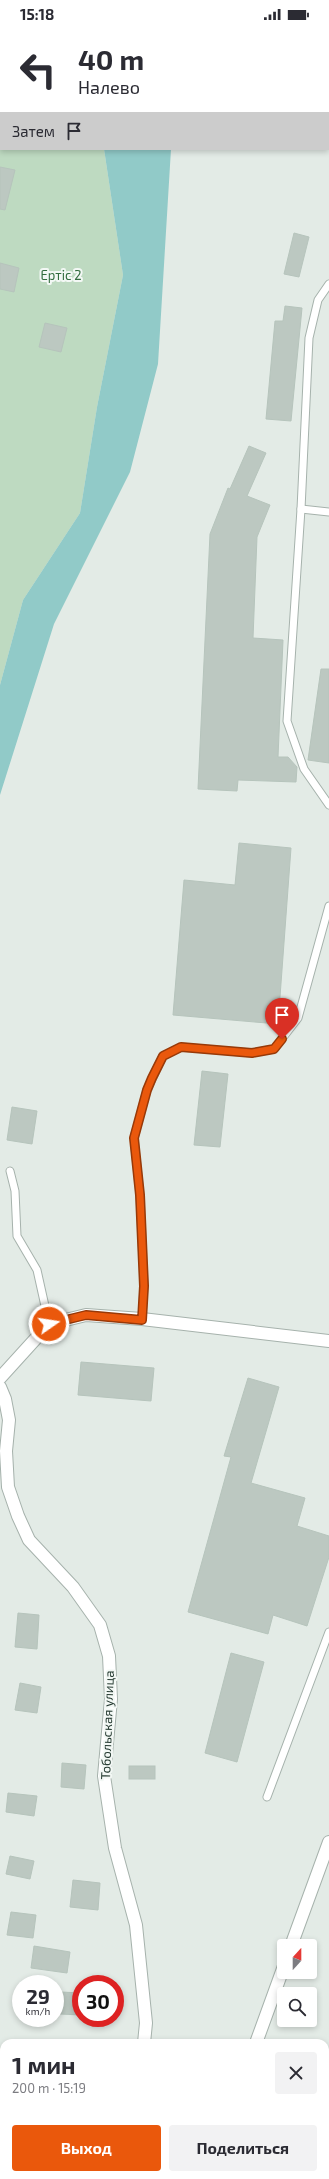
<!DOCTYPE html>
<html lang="ru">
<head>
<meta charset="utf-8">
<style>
  :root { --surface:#fff; --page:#f2f2f3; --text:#2b2b33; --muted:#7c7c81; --accent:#ea580c }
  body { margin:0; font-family:"Exo 2",sans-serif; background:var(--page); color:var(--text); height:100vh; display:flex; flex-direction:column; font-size:15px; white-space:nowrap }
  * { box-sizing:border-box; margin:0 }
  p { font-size:13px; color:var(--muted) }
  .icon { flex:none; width:22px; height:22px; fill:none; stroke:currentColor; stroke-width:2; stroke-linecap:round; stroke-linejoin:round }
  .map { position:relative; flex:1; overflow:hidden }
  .panel { position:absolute; left:0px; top:2011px; width:329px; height:140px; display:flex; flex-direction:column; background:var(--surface); border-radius:12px 12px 0 0; box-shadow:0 2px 6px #0003 }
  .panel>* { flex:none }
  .guide { position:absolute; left:0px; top:0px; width:329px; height:122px; box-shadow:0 2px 6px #0003; background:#fff; color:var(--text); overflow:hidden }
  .needle { width:26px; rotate:21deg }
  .buttons { position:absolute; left:277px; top:1911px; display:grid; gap:8px }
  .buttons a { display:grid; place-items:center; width:40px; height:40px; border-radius:4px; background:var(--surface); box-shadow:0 2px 6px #0003; font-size:20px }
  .speed { position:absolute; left:12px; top:1947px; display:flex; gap:8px; font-size:20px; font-weight:700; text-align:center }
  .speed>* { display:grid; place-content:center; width:52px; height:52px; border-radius:50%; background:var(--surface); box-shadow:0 2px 6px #0003; line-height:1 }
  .speed small { font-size:10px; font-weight:400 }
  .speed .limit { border:6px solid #d22; background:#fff; color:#111 }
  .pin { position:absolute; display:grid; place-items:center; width:34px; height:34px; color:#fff; margin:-41px -17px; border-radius:50% 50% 50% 0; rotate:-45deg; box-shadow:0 0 4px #0007 }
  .pin .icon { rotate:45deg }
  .me { position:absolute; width:44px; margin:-22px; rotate:77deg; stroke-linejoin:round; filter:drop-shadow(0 0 3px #0008) }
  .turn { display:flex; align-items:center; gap:14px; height:84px; padding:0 12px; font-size:18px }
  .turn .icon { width:52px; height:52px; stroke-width:2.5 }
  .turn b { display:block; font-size:28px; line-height:34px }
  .then { display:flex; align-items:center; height:38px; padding:0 12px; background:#0003; gap:8px; font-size:15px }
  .round { display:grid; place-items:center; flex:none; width:42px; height:42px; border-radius:4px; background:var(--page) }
  .headline { display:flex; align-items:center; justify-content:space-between; height:68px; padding:0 12px }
  h1 { font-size:24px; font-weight:700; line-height:30px }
  .action { display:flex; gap:8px; margin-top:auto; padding:8px 12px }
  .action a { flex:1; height:46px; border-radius:4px; background:var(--accent); color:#fff; font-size:16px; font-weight:700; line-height:46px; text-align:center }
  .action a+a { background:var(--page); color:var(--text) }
  .status { display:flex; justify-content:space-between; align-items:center; height:28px; padding:0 20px; background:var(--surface); direction:ltr }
  .status svg { height:11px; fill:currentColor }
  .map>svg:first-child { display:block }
  .green { fill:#bedac1 }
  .water { fill:#91cac8 }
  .building { fill:#bcc8c1; stroke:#b6c4bc }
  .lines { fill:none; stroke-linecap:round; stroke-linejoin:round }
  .lane-casing { stroke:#a6b2ac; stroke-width:9 }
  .street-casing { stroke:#a6b2ac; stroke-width:14 }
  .lane { stroke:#fff; stroke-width:7 }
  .street { stroke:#fff; stroke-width:12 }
  .route-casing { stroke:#983908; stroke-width:10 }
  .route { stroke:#ea580c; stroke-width:7 }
  .labels { text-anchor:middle; stroke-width:4; stroke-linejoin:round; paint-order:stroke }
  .park-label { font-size:13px; fill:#336d3f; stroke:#f3f8f5 }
  .street-label { font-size:13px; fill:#253a31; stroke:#f3f8f5 }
</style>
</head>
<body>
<div class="status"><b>15:18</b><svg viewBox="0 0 49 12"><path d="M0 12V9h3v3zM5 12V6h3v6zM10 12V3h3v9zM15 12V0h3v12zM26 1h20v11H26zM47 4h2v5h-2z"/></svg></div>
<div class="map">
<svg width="329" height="2151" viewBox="0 0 329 2151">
  <rect width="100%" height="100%" fill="#e3ebe6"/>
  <!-- green -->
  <path class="green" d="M0 0H87L1 1V121H104L123 247 97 379 80 485 23 572 0 657Z"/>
  <!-- water -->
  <path class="water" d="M104 121H171L158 336 130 444 54 596 0 767V657L23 572 80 485 97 379 123 247Z"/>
  <!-- building -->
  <g class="building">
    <path d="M0 139 15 142 5 182 0 181Z"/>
    <path d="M294 205 309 209 299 249 284 246Z"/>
    <path d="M0 235 19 240 14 264 0 261Z"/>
    <path d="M285 278 302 280 291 393 266 391 275 293H283Z"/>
    <path d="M45 295 67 300 61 324 39 319Z"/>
    <path d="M249 418 266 425 247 468 270 477 257 509 253 610 283 612 278 729H288L297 739 296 754 238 752 237 763 198 761 210 506 228 460 230 461Z"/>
    <path d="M321 641H329V735L308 732Z"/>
    <path d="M239 815 291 820 278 996 173 987 184 852 235 857Z"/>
    <path d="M202 1043 228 1046 220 1119 194 1117Z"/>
    <path d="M12 1079 37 1083 32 1116 7 1112Z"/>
    <path d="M81 1334 154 1340 151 1373 78 1367Z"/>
    <path d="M248 1350 279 1359 251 1455 305 1470 297 1498 329 1508V1529L307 1598 273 1587 268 1606 188 1584 231 1429 224 1428Z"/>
    <path d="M18 1585 39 1587 37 1621 15 1619Z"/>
    <path d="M231 1625 264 1634 237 1734 205 1725Z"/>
    <path d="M20 1655 41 1659 37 1685 15 1682Z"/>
    <path d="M62 1735 86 1737 84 1761 61 1759Z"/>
    <rect x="129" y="1738" width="26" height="13"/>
    <path d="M8 1765 37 1768 34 1788 6 1784Z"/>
    <path d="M10 1828 34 1833 30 1851 6 1846Z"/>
    <path d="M73 1852 100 1855 98 1882 70 1879Z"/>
    <path d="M11 1884 36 1887 33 1910 7 1907Z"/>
    <path d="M34 1918 70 1924 67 1945 31 1940Z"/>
    <path d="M61 1964 81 1965V1987L60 1986Z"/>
  </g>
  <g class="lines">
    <!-- lane casing -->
    <g class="lane-casing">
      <g id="lane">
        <path d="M329 256 318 272 309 310 301 481 287 693 304 741 329 777"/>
        <path d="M301 481 329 484"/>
        <path d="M10 1143 15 1163 17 1208 37 1242 49 1296"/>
        <path d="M142 1291 144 1258 140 1167 134 1110 147 1062 163 1028 181 1019 252 1025 274 1021 298 990 329 878"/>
        <path d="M267 1769 329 1604"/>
      </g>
    </g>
    <!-- street casing -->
    <g class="street-casing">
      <g id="street">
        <path d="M0 4 1 0"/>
        <path d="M0 1350 49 1296 86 1287 142 1291 329 1313"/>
        <path d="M0 1359 5 1371 9 1392 6 1423 8 1459 18 1488 29 1512 73 1559 100 1597 109 1628 111 1671 104 1748 115 1820 136 1897 146 1995 144 2015"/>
        <path d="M291 1918 329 1814"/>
        <path d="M256 2015 284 1938"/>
        <path d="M175 2147 187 2151"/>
        <path d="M205 2151 207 2147"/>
      </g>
    </g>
    <!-- lane -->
    <use href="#lane" class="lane"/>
    <!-- street -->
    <use href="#street" class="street"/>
  </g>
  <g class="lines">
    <!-- route casing -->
    <g class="route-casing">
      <path id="route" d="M49 1296 86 1287 142 1292 144 1258 140 1167 134 1110 147 1062 152 1050 163 1028 181 1019 252 1025 274 1021 282 1011"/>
    </g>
    <!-- route -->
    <use href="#route" class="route"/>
  </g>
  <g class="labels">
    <!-- park labels -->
    <g class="park-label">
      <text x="61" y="252">Ертіс 2</text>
    </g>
    <!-- street labels -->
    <g class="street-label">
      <text transform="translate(107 1697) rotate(-88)" y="5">Тобольская улица</text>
    </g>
  </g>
</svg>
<div class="buttons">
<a><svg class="needle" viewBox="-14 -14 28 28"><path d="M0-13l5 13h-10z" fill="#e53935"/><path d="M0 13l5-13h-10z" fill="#7c7c81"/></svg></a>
<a><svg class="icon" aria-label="search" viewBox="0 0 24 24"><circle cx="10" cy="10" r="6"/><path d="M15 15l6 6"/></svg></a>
</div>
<div class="speed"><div>29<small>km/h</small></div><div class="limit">30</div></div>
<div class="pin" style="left:282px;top:1011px;background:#d93025"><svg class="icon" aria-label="arrive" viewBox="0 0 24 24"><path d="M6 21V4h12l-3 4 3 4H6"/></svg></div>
<svg class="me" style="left:49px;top:1296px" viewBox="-20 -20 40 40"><circle r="17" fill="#ea580c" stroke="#fff" stroke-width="3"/><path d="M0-11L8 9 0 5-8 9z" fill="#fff"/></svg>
<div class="guide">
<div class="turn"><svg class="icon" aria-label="left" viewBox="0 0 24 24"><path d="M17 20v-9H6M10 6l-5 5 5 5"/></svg><div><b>40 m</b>Налево</div></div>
<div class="then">Затем<svg class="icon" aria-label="arrive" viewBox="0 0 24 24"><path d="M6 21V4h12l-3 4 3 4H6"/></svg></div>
</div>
<section class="panel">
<div class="headline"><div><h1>1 мин</h1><p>200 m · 15:19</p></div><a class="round"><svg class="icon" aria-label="close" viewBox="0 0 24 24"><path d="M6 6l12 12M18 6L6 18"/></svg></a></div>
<div class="action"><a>Выход</a><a>Поделиться</a></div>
</section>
</div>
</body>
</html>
